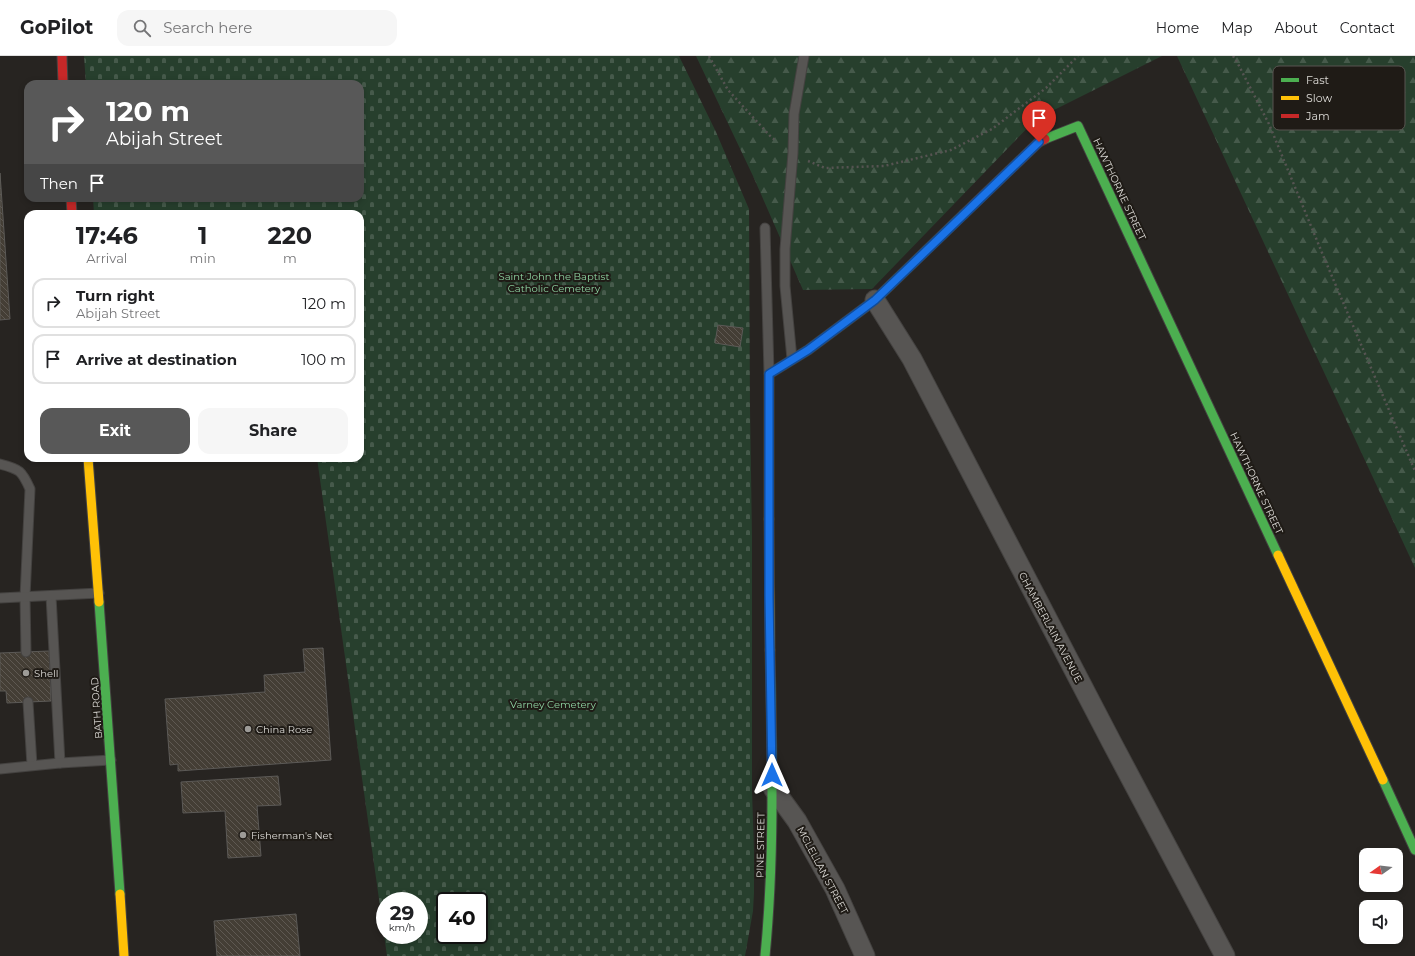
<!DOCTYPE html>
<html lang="en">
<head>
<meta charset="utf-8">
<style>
  :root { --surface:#fff; --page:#f6f6f6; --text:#202124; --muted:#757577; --line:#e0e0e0; --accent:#585858 }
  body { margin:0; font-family:Montserrat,sans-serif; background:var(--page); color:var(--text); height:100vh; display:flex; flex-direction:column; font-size:15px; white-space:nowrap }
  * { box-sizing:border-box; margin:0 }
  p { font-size:13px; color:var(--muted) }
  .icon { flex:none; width:22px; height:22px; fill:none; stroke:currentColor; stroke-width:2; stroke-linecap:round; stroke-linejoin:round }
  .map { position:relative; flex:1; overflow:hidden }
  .drawer { position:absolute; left:24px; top:154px; width:340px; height:252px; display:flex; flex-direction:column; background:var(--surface); border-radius:12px; box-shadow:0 2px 6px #0003 }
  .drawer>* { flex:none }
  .banner { position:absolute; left:24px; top:24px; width:340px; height:122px; border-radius:12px; box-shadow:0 2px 6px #0003; background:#585858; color:#fff; overflow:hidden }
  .needle { width:26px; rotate:256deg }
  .buttons { position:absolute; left:1359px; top:792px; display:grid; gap:8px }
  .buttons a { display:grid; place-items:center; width:44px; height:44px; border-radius:8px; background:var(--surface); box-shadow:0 2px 6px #0003; font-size:20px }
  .speed { position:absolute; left:376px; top:836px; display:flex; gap:8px; font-size:20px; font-weight:700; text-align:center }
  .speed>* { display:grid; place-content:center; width:52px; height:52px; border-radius:50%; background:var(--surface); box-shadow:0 2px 6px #0003; line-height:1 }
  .speed small { font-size:10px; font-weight:400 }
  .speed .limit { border:2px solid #111; border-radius:6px; background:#fff; color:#111 }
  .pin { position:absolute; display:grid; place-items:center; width:34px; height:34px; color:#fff; margin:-41px -17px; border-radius:50% 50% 50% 0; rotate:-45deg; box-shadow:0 0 4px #0007 }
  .pin .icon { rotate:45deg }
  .me { position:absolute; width:44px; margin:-22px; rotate:0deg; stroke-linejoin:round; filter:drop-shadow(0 0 3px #0008) }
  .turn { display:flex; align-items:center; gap:14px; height:84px; padding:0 16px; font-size:18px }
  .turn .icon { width:52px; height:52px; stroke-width:2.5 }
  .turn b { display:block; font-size:28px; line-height:34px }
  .then { display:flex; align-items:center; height:38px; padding:0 16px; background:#0003; gap:8px; font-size:15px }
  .eta { display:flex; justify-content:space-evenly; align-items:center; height:68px; text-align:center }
  .eta b { font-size:24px; font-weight:700; line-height:28px }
  .action { display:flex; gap:8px; margin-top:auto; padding:8px 16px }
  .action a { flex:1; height:46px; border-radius:12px; background:var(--accent); color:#fff; font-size:16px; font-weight:700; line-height:46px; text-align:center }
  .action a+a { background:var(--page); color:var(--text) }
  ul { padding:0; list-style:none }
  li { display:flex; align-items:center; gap:12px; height:50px; margin:0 8px 6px; padding:0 8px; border:2px solid var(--line); border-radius:12px }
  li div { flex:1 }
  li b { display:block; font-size:15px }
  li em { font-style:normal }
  header { display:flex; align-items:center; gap:24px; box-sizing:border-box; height:56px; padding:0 20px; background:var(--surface); border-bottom:1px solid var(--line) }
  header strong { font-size:19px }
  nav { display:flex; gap:22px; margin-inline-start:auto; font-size:14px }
  .search { width:280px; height:36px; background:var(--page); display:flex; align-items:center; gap:10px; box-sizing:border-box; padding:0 14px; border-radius:12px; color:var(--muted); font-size:15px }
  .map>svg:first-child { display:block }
  .forest { fill:url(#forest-firs) }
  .cemetery { fill:url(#cemetery-stones); fill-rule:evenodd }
  .building { fill:url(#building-back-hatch); stroke:#5c5a57 }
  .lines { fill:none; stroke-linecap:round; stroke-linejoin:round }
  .lane-casing { stroke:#444240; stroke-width:11 }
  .street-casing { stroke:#444240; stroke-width:21 }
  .fast-casing { stroke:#444240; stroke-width:11 }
  .slow-casing { stroke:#444240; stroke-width:11 }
  .jam-casing { stroke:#444240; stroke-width:11 }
  .path { stroke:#565452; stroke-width:2.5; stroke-dasharray:2 3; stroke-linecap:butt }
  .lane { stroke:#575553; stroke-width:9 }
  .street { stroke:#575553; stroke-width:19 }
  .fast { stroke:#4caf50; stroke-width:9 }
  .slow { stroke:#ffc107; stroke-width:9 }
  .jam { stroke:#c62828; stroke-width:9 }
  .route-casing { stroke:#114b97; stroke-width:10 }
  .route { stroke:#1a73e8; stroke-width:7 }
  .poi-dot { fill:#9d9b97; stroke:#1f1b16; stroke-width:1.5 }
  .labels { text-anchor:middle; stroke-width:4; stroke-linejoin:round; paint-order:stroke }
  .street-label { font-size:10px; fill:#dddbd7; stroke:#1f1b16 }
  .park-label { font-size:10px; fill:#8fd5a3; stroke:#1f1b16 }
  .poi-label { font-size:10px; fill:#dddbd7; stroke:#1f1b16; text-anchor:start }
  .key { fill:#1f1b16; stroke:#585550; stroke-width:1 }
  .key-label { font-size:11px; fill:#dddbd7 }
</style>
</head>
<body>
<header>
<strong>GoPilot</strong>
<div class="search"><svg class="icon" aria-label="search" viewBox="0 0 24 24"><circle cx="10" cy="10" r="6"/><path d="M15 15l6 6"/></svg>Search here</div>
<nav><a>Home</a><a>Map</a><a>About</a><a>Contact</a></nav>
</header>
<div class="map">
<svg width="1415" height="900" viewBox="0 0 1415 900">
  <defs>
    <pattern id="forest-firs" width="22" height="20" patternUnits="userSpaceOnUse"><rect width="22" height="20" fill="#273f2d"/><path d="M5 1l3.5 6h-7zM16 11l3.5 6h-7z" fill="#465a4b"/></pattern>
    <pattern id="cemetery-stones" width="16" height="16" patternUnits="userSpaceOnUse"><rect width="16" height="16" fill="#273f2d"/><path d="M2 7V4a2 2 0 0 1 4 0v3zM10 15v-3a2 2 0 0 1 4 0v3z" fill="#465a4b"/></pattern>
    <pattern id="building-back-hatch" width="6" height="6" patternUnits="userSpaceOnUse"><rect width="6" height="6" fill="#443e35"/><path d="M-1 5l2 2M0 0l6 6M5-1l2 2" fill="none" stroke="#5f5952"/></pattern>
  </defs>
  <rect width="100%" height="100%" fill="#272421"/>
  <!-- forest -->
  <g class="forest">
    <path d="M696 0H1162L1036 63 872 233 803 234 753 120Z"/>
    <path d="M1177 0H1415V512Z"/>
  </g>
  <!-- cemetery -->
  <path class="cemetery" d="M84 0H679L716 76 749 153 750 352 752 481V735L754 795V837L753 855 745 900H387L317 402H360V158H94L93 142H360V28H86ZM385 845H419V879H385ZM445 845H479V879H445Z"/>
  <!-- building -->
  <g class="building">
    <path d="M0 117 10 263 0 264Z"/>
    <path d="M718 269 743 272 740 291 715 287Z"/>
    <path d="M323 592 331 704 178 715V708L170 709 165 643 265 636 264 619 305 616 303 593Z"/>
    <path d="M49 595 51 645 7 647 6 635H0V597Z"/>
    <path d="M278 720 281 749 257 750 261 800 228 802 225 755 183 757 181 726Z"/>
    <path d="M296 858 300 900H217L214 865Z"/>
  </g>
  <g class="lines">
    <!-- lane casing -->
    <g class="lane-casing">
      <g id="lane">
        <path d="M765 172 769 317"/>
        <path d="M792 303 785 230V193L793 97 794 58 804 0"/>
        <path d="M0 408C20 413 22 415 30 433L25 541 26 596"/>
        <path d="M51 540 60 707"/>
        <path d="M0 542 99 537"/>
        <path d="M28 646 32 709"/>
        <path d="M0 713 60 707 111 704"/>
      </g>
    </g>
    <!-- street casing -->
    <g class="street-casing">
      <g id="street">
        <path d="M875 244 912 303 1112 687 1225 900"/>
        <path d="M773 732 797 765 835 833 865 900"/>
      </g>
    </g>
    <!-- fast casing -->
    <g class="fast-casing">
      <g id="fast">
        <path d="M1045 83 1078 70 1278 499"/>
        <path d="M769 463V318L808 294 875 244 964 158"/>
        <path d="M99 546 120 838"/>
        <path d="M1383 724 1415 794"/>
        <path d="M765 900C775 798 772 696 770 594"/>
      </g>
    </g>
    <!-- slow casing -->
    <g class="slow-casing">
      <g id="slow">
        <path d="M88 402 99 546"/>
        <path d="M769 463 770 594"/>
        <path d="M1278 499 1383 724"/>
        <path d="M120 838 124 900"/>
      </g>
    </g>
    <!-- jam casing -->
    <g class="jam-casing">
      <g id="jam">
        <path d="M62 0 63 28"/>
        <path d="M71 142 72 158"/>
        <path d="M964 158 1039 86 1045 83"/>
      </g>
    </g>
    <!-- path -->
    <g class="path">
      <path d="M709 0 728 34 772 82 777 85"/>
      <path d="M1233 0 1237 6 1269 68 1325 204 1415 415"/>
      <path d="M808 105 825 112 884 110 951 94 992 73 1046 32 1078 0"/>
    </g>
    <!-- lane -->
    <use href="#lane" class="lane"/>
    <!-- street -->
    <use href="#street" class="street"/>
    <!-- fast -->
    <use href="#fast" class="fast"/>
    <!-- slow -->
    <use href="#slow" class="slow"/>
    <!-- jam -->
    <use href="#jam" class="jam"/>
  </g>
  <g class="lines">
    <!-- route casing -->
    <g class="route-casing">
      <path id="route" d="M772 719 769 540V318L808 294 875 244 1039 86"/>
    </g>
    <!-- route -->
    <use href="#route" class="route"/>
  </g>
  <!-- markers -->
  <g class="poi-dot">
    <circle cx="26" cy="617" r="4"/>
    <circle cx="248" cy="673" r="4"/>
    <circle cx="243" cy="779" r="4"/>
  </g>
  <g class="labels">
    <!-- street labels -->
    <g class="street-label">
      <text transform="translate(1120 133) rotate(65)" y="4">HAWTHORNE STREET</text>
      <text transform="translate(1257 427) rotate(65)" y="4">HAWTHORNE STREET</text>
      <text transform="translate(1051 571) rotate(62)" y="4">CHAMBERLAIN AVENUE</text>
      <text transform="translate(96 652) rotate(-94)" y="4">BATH ROAD</text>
      <text transform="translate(760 789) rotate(-89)" y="4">PINE STREET</text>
      <text transform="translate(823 814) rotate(62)" y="4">MCLELLAN STREET</text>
    </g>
    <!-- park labels -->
    <g class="park-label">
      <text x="554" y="224">Saint John the Baptist<tspan x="554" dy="12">Catholic Cemetery</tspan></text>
      <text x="553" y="652">Varney Cemetery</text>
    </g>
    <!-- poi labels -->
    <g class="poi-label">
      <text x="34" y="621">Shell</text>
      <text x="256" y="677">China Rose</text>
      <text x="251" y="783">Fisherman's Net</text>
    </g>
  </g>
  <!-- legend -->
  <rect x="1273" y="10" width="132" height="64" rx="6" class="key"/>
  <rect x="1281" y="22" width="18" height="4" fill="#4caf50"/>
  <rect x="1281" y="40" width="18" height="4" fill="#ffc107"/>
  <rect x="1281" y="58" width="18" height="4" fill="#c62828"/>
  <g class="key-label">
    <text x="1306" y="28">Fast</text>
    <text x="1306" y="46">Slow</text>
    <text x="1306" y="64">Jam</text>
  </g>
</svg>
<div class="buttons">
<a><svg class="needle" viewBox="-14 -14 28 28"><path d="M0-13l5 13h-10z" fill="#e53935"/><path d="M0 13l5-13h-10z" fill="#757577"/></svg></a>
<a><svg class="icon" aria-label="sound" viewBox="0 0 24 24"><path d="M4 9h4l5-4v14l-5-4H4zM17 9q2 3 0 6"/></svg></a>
</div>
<div class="speed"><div>29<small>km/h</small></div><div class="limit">40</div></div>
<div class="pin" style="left:1039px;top:86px;background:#d93025"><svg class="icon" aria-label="arrive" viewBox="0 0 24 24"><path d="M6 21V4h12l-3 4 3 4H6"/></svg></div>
<svg class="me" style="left:772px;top:719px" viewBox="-20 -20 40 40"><path d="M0-17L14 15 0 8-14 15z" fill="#1a73e8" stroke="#fff" stroke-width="4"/></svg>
<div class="banner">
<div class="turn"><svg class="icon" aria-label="right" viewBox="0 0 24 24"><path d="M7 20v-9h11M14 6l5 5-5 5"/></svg><div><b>120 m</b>Abijah Street</div></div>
<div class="then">Then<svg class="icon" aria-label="arrive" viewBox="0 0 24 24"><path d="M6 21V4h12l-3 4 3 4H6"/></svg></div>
</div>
<section class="drawer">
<div class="eta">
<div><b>17:46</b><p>Arrival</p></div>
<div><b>1</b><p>min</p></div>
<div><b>220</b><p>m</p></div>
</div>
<ul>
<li><svg class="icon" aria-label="right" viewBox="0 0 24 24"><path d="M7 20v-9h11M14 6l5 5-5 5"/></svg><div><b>Turn right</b><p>Abijah Street</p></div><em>120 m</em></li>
<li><svg class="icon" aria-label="arrive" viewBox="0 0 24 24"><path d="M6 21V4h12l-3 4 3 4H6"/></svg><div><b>Arrive at destination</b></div><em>100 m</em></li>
</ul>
<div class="action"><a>Exit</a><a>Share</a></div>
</section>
</div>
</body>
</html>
